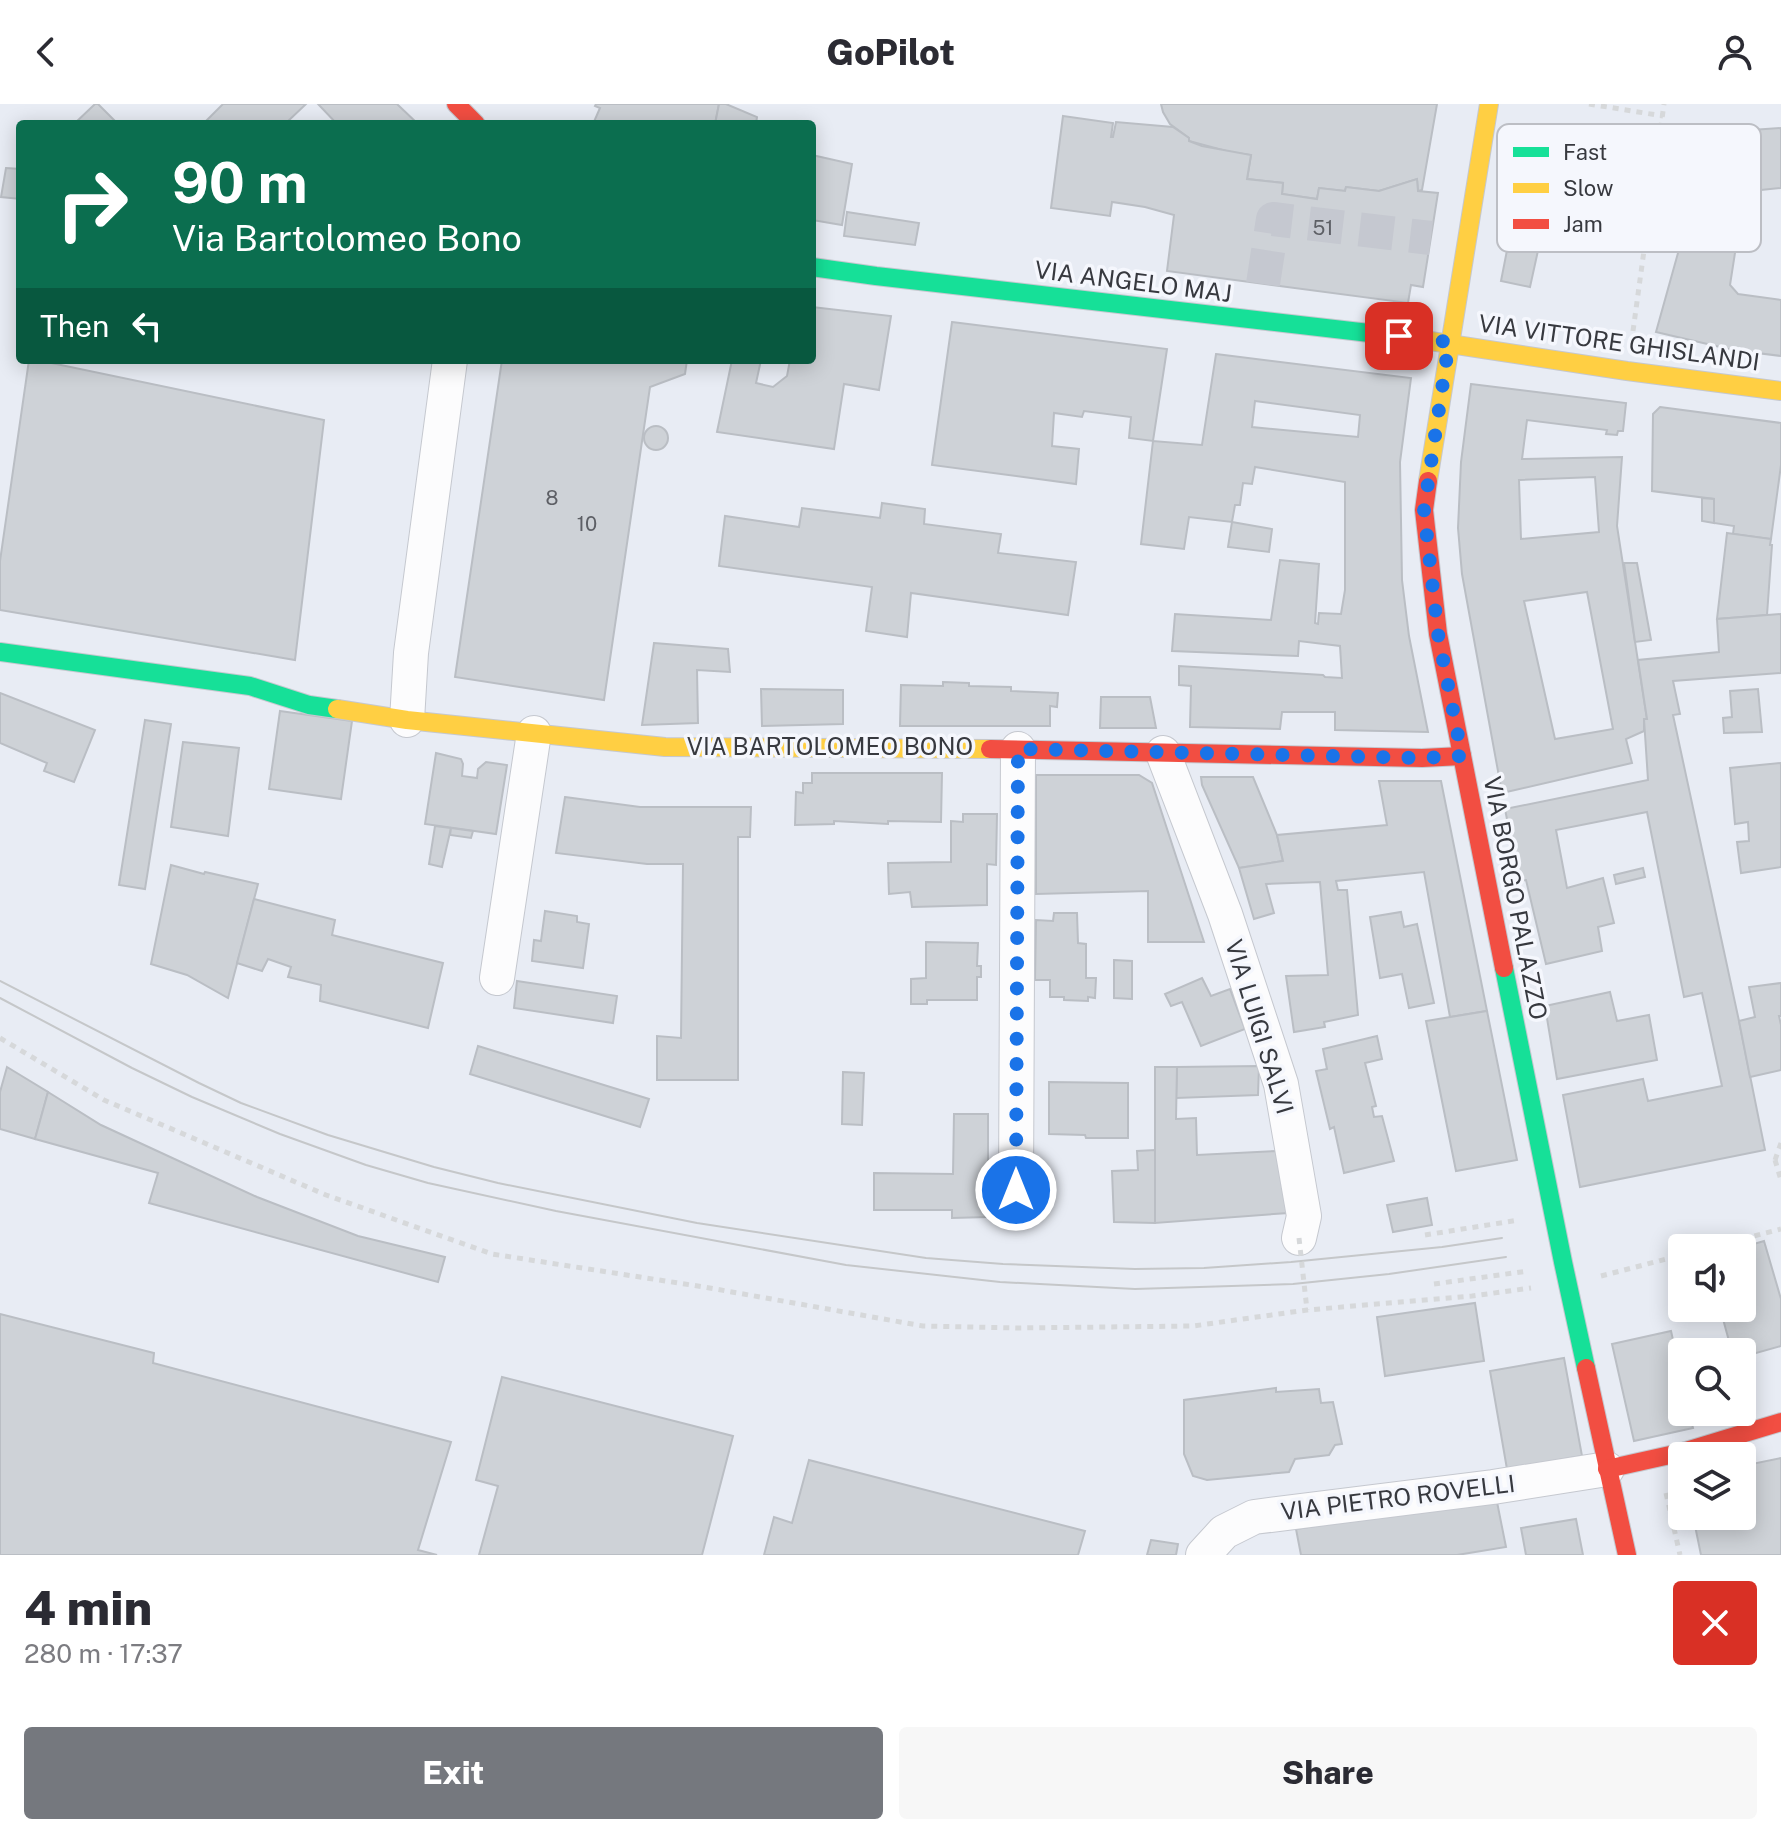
<!DOCTYPE html>
<html lang="en">
<head>
<meta charset="utf-8">
<style>
  :root { --surface:#fff; --page:#f7f7f7; --text:#2b2b33; --muted:#7c7c81; --accent:#75787e }
  body { margin:0; font-family:"Public Sans",sans-serif; background:var(--page); color:var(--text); height:100vh; display:flex; flex-direction:column; font-size:30px; white-space:nowrap }
  * { box-sizing:border-box; margin:0 }
  p { font-size:26px; color:var(--muted) }
  .icon { flex:none; width:44px; height:44px; fill:none; stroke:currentColor; stroke-width:2; stroke-linecap:round; stroke-linejoin:round }
  .map { position:relative; height:1451px; overflow:hidden }
  .panel { display:flex; flex-direction:column; background:var(--surface); flex:1 }
  .panel>* { flex:none }
  .top-card { position:absolute; left:16px; top:16px; width:800px; height:244px; border-radius:8px; box-shadow:0 4px 20px #0003; background:#0b6e4f; color:#fff; overflow:hidden }
  .tools { position:absolute; left:1668px; top:1130px; display:grid; gap:16px }
  .tools a { display:grid; place-items:center; width:88px; height:88px; border-radius:8px; background:var(--surface); box-shadow:0 4px 20px #0003; font-size:40px }
  .pin { position:absolute; display:grid; place-items:center; width:68px; height:68px; color:#fff; margin:-34px; border-radius:16px; box-shadow:0 4px 12px #0006 }
  .me { position:absolute; width:88px; margin:-44px; rotate:0deg; stroke-linejoin:round; filter:drop-shadow(0 0 6px #0008) }
  .turn { display:flex; align-items:center; gap:28px; height:168px; padding:0 24px; font-size:36px }
  .turn .icon { width:104px; height:104px; stroke-width:2.5 }
  .turn b { display:block; font-size:56px; line-height:68px }
  .then { display:flex; align-items:center; height:76px; padding:0 24px; background:#0003; gap:16px; font-size:30px }
  .round { display:grid; place-items:center; flex:none; width:84px; height:84px; border-radius:8px; background:var(--page) }
  .head { display:flex; align-items:center; justify-content:space-between; height:136px; padding:0 24px }
  h1 { font-size:48px; font-weight:800; line-height:60px }
  .button { display:flex; gap:16px; margin-top:auto; padding:16px 24px }
  .button a { flex:1; height:92px; border-radius:8px; background:var(--accent); color:#fff; font-size:32px; font-weight:800; line-height:92px; text-align:center }
  .button a+a { background:var(--page); color:var(--text) }
  header { display:flex; justify-content:space-between; align-items:center; height:104px; padding:0 24px; background:var(--surface); font-size:36px; font-weight:800 }
  .map>svg:first-child { display:block }
  .building { fill:#ced2d7; stroke:#babec4; stroke-width:2; fill-rule:evenodd }
  .lines { fill:none; stroke-linecap:round; stroke-linejoin:round }
  .street-tunnel { stroke:#c5c8d0; stroke-width:34; stroke-dasharray:34 17; stroke-linecap:butt }
  .street-casing { stroke:#c5c8cf; stroke-width:36 }
  .fast-casing { stroke:#c5c8cf; stroke-width:20 }
  .slow-casing { stroke:#c5c8cf; stroke-width:20 }
  .jam-casing { stroke:#c5c8cf; stroke-width:20 }
  .path { stroke:#d6d8da; stroke-width:5; stroke-dasharray:6 6; stroke-linecap:butt }
  .street { stroke:#fcfcfd; stroke-width:34 }
  .fast { stroke:#16e098; stroke-width:18 }
  .slow { stroke:#ffcf43; stroke-width:18 }
  .jam { stroke:#f24e42; stroke-width:18 }
  .tram { stroke:#c5c7c9; stroke-width:2 }
  .path-bridge { stroke:#d6d8da; stroke-width:5; stroke-dasharray:6 6; stroke-linecap:butt }
  .route { stroke:#1a73e8; stroke-width:14; stroke-dasharray:0 25.2 }
  .labels { text-anchor:middle; stroke-width:7; stroke-linejoin:round; paint-order:stroke }
  .number-label { font-size:20px; fill:#5d5f65 }
  .street-label { font-size:24px; fill:#37393f; stroke:#f5f7fd }
  .key { fill:#f5f7fd; stroke:#bcbec4; stroke-width:2 }
  .key-label { font-size:22px; fill:#37393f }
</style>
</head>
<body>
<header><svg class="icon" aria-label="back" viewBox="0 0 24 24"><path d="M15 5l-7 7 7 7"/></svg>GoPilot<svg class="icon" aria-label="person" viewBox="0 0 24 24"><circle cx="12" cy="8" r="4"/><path d="M4 21q1-7 8-7t8 7"/></svg></header>
<div class="map">
<svg width="1781" height="1451" viewBox="0 0 1781 1451">
  <rect width="100%" height="100%" fill="#e8ecf4"/>
  <!-- building -->
  <g class="building">
    <path d="M95 0H98L118 20H74Z"/>
    <path d="M223 0H306L285 20H203Z"/>
    <path d="M318 0H397L418 20H337Z"/>
    <path d="M596 0H719L715 20H593L600 4 595 2Z"/>
    <path d="M719 0H726L757 13 756 20H715Z"/>
    <path d="M1161 0H1437L1422 86 1418 87 1417 75 1379 87 1346 83 1345 87 1319 84 1317 95 1282 90 1283 79 1247 75 1251 51 1230 48 1189 37V34L1170 20 1163 8Z"/>
    <path d="M1063 12 1113 19 1111 33H1113L1116 18 1173 23 1189 34V37L1202 42 1251 51 1247 75 1283 79 1282 90 1317 95 1319 84 1345 87 1346 83 1379 87 1417 75 1418 87 1438 89 1423 183 1411 181 1408 199 1167 167 1174 111 1145 103 1112 98 1110 112 1051 104Z"/>
    <path d="M1680 23 1751 26 1781 24V84L1751 87 1744 91 1730 181 1738 190 1781 196V252L1733 246 1656 228 1678 149 1689 72Z"/>
    <path d="M812 51 852 60 842 121 812 116Z"/>
    <path d="M6 64 20 65V95L1 93Z"/>
    <path d="M847 108 919 119 915 141 844 132Z"/>
    <path d="M1509 136 1539 142 1530 183 1501 177Z"/>
    <path d="M812 203 891 212 879 286 844 280 834 345 717 328 732 256H761L756 279 773 283 787 272 790 256H812Z"/>
    <path d="M952 218 1167 245 1153 337 1129 334 1131 313 1084 307 1082 313 1054 309 1052 342 1079 345 1076 380 932 361Z"/>
    <path d="M1216 250 1411 274 1400 358 1402 476 1409 532 1428 628 1335 626V608H1282L1280 625 1190 623 1191 582 1179 581V562L1323 571 1325 573 1342 574 1340 542 1299 537 1298 552 1172 547 1175 510 1271 516 1280 456 1319 460 1315 519 1318 520 1319 509 1341 510 1345 486V378L1255 363 1252 380 1243 379 1240 401H1235L1232 418 1189 413 1184 445 1141 440 1153 337 1202 341ZM1255 297 1360 311 1358 333 1252 323Z"/>
    <path d="M29 256H37L324 316 295 556 0 506V457Z"/>
    <path d="M502 256H687L685 270 650 283 604 596 455 573Z"/>
    <path d="M1471 280 1626 299 1623 327H1618L1617 331 1606 330 1607 326 1527 316 1522 355 1622 353 1617 422 1647 615H1644V627L1626 635 1632 659 1502 689 1462 470 1458 424 1461 358ZM1595 373 1599 428 1521 435 1519 376ZM1587 488 1613 625 1555 635 1524 497Z"/>
    <path d="M1660 303 1781 319V361L1771 435 1733 430 1734 422 1714 419V395L1652 387 1653 310Z"/>
    <circle cx="656" cy="334" r="12"/>
    <path d="M1702 394 1714 395V419L1702 417Z"/>
    <path d="M882 399 925 405 924 420 1001 430 998 449 1076 458 1068 511 911 489 907 533 866 527 872 483 719 462 725 412 799 423 802 404 880 414Z"/>
    <path d="M1232 418 1272 425 1269 448 1228 443Z"/>
    <path d="M1727 429 1771 435 1770 441H1772L1767 511 1717 515Z"/>
    <path d="M1624 459H1637L1651 536 1635 538Z"/>
    <path d="M1781 510V569L1673 577 1680 610 1673 611 1739 917 1765 1046 1580 1083 1563 991 1643 975 1648 997 1722 982 1702 889 1684 893 1647 708 1556 726 1567 784 1603 774 1614 819 1598 823 1602 847 1546 860 1526 776 1519 777 1505 705 1648 676 1644 615H1647L1638 556 1719 548 1717 515Z"/>
    <path d="M654 539 728 545 730 568 697 566 698 619 642 621Z"/>
    <path d="M943 578 969 579V582L1011 583V587L1058 589 1057 603 1050 602V622H900L901 581 943 582Z"/>
    <path d="M761 585 843 586V620L762 622Z"/>
    <path d="M1758 585 1762 628 1724 629 1723 614 1732 613 1730 587Z"/>
    <path d="M0 589 95 626 74 678 44 667 47 659 0 639Z"/>
    <path d="M1101 593H1150L1156 624H1100Z"/>
    <path d="M280 607 352 617 341 695 269 685Z"/>
    <path d="M145 616 171 620 145 785 119 781Z"/>
    <path d="M183 638 239 644 228 732 171 723Z"/>
    <path d="M436 649 461 655 463 660 462 672 477 674 478 665 486 658 507 661 496 730 425 720Z"/>
    <path d="M1781 659V763L1741 769 1737 738 1749 737 1748 718 1735 720 1730 664Z"/>
    <path d="M812 669H942L941 718 888 717V720L834 717V720L795 721 796 688 803 689V679H812Z"/>
    <path d="M1036 671H1139L1152 679 1204 838H1148V787L1036 790Z"/>
    <path d="M1201 673H1253L1277 731 1283 757 1239 764 1202 681Z"/>
    <path d="M1379 677H1441L1487 907 1450 913 1424 768 1336 777 1338 786H1347L1358 911 1324 918 1325 923 1294 928 1286 872 1328 871 1320 778 1266 780 1274 809 1254 815 1239 764 1283 757 1277 731 1387 721Z"/>
    <path d="M565 693 640 703H751L750 733H738V976H657V932L681 934 683 760H647L556 749Z"/>
    <path d="M963 710H997L996 761 987 760V801L912 803 910 788 889 790 888 759 951 758V717L963 718Z"/>
    <path d="M435 722 451 724 442 763 429 760Z"/>
    <path d="M451 724 473 727 471 734 450 731Z"/>
    <path d="M171 761 204 770 205 768 258 780 228 894 187 871 151 860Z"/>
    <path d="M1643 764 1645 773 1616 780 1614 771Z"/>
    <path d="M254 795 335 816 332 831 443 859 428 924 320 897 321 881 288 873 291 863 268 855 262 867 237 859Z"/>
    <path d="M545 807 577 812V818L589 820 583 864 532 857 534 836 541 837Z"/>
    <path d="M1401 808 1404 823 1417 820 1434 899 1409 904 1402 870 1380 874 1370 813Z"/>
    <path d="M1054 809H1077L1078 839 1086 840V874H1096L1095 894 1088 893V897L1064 896V893H1050V876H1035L1036 816 1053 817Z"/>
    <path d="M926 838 978 839 977 862H981V873H977V896H927V900H911V875L926 874Z"/>
    <path d="M1114 856 1132 857V895L1114 894Z"/>
    <path d="M1202 874 1211 892 1230 885 1245 925 1201 942 1182 898 1171 902 1165 890Z"/>
    <path d="M517 877 617 892 613 919 514 904Z"/>
    <path d="M1781 879V912H1779L1781 921V966L1750 973 1739 917 1755 913 1749 883Z"/>
    <path d="M1610 888 1617 917 1649 911 1657 956 1557 975 1545 902Z"/>
    <path d="M1487 907 1517 1056 1456 1067 1426 917Z"/>
    <path d="M1377 932 1382 955 1365 959 1376 1002 1372 1003 1374 1013 1382 1012 1394 1057 1344 1069 1334 1023 1330 1025 1316 967 1327 965 1323 945Z"/>
    <path d="M478 942 649 995 640 1023 470 970Z"/>
    <path d="M1259 962 1258 991 1176 994 1177 963Z"/>
    <path d="M7 963 48 988 35 1035 0 1025V988Z"/>
    <path d="M1155 963H1177L1176 1015 1196 1014 1197 1051 1276 1047 1288 1109 1155 1119Z"/>
    <path d="M843 968 864 969 862 1021 842 1020Z"/>
    <path d="M1049 978 1128 979V1034H1086L1085 1031 1049 1030Z"/>
    <path d="M48 988 101 1021 257 1093 358 1132 445 1153 438 1178 149 1099 158 1069 35 1035Z"/>
    <path d="M954 1010H988V1113L952 1114V1106H874V1069L953 1070Z"/>
    <path d="M1155 1046V1119L1114 1118 1112 1067 1138 1066 1137 1047Z"/>
    <path d="M1427 1094 1432 1121 1393 1128 1387 1101Z"/>
    <path d="M1764 1137 1781 1195V1242L1742 1253V1248H1732L1720 1204H1742V1144H1740Z"/>
    <path d="M1475 1199 1484 1257 1385 1272 1377 1213Z"/>
    <path d="M0 1210 154 1249 153 1259 451 1338 418 1446 437 1451H0Z"/>
    <path d="M1671 1227 1682 1276V1308H1689L1693 1324 1634 1337 1612 1240Z"/>
    <path d="M1564 1254 1582 1352 1507 1365 1490 1267Z"/>
    <path d="M502 1273 733 1332 702 1451H479L498 1382 476 1376Z"/>
    <path d="M1276 1284V1288L1319 1285 1321 1299 1333 1298 1342 1340 1335 1341 1329 1351 1295 1355 1289 1368 1207 1376 1193 1372 1184 1350V1296Z"/>
    <path d="M1781 1354V1451H1701L1693 1412H1742V1362Z"/>
    <path d="M809 1356 1085 1427 1078 1451H764L774 1413 792 1419Z"/>
    <path d="M1496 1393 1506 1443 1457 1451H1301L1296 1425Z"/>
    <path d="M1576 1415 1583 1451H1526L1521 1424Z"/>
    <path d="M1151 1436 1178 1440 1176 1451H1147Z"/>
  </g>
  <g class="lines">
    <!-- street-tunnel -->
    <path class="street-tunnel" d="M1263 180 1273 115 1431 134"/>
    <!-- street casing -->
    <g class="street-casing">
      <g id="street">
        <path d="M407 616 411 549 450 256"/>
        <path d="M1163 649 1225 810 1281 980 1304 1112 1299 1134"/>
        <path d="M497 874 534 629"/>
        <path d="M1016 1086 1018 645"/>
        <path d="M1203 1451 1224 1428 1254 1413 1493 1383 1607 1365"/>
      </g>
    </g>
    <!-- fast casing -->
    <g class="fast-casing">
      <g id="fast">
        <path d="M812 163 876 172 1404 233"/>
        <path d="M0 548 250 582 309 601 337 605"/>
        <path d="M1504 864 1563 1158 1586 1264"/>
      </g>
    </g>
    <!-- slow casing -->
    <g class="slow-casing">
      <g id="slow">
        <path d="M1404 233 1627 267 1781 287"/>
        <path d="M1428 377 1489 0"/>
        <path d="M337 605 407 616 665 643 990 645"/>
      </g>
    </g>
    <!-- jam casing -->
    <g class="jam-casing">
      <g id="jam">
        <path d="M456 0 476 20"/>
        <path d="M1428 377 1424 406 1438 530 1504 864"/>
        <path d="M990 645 1422 654 1462 652"/>
        <path d="M1586 1264 1627 1451"/>
        <path d="M1607 1365 1679 1349 1781 1318"/>
      </g>
    </g>
    <!-- path -->
    <g class="path">
      <path d="M1589 0 1663 12"/>
      <path d="M1633 227 1664 0"/>
      <path d="M0 934 104 996 326 1091 492 1150 704 1183 923 1222 1016 1224 1193 1222 1307 1206 1472 1192 1531 1184"/>
      <path d="M1775 1056 1781 1039"/>
      <path d="M1425 1131 1519 1116"/>
      <path d="M1708 1144 1781 1125"/>
      <path d="M1601 1172 1682 1151"/>
      <path d="M1434 1180 1528 1167"/>
      <path d="M1666 1389 1680 1451"/>
    </g>
    <!-- street -->
    <use href="#street" class="street"/>
    <!-- fast -->
    <use href="#fast" class="fast"/>
    <!-- slow -->
    <use href="#slow" class="slow"/>
    <!-- jam -->
    <use href="#jam" class="jam"/>
    <!-- tram -->
    <g class="tram">
      <path d="M0 877 199 979 241 999 328 1031 434 1063 498 1079 697 1119 926 1154 1003 1160 1135 1165 1204 1164 1291 1158 1442 1143 1502 1134"/>
      <path d="M0 894 132 964 192 993 280 1030 366 1061 428 1079 556 1107 846 1161 1000 1178 1135 1185 1293 1180 1389 1170 1506 1153"/>
    </g>
    <!-- path-bridge -->
    <g class="path-bridge">
      <path d="M1775 1056 1781 1076"/>
      <path d="M1299 1134 1307 1206"/>
    </g>
  </g>
  <g class="lines">
    <!-- route -->
    <path class="route" d="M1016 1086 1018 645 1422 654 1462 652 1438 530 1424 406 1449 238 1399 232"/>
  </g>
  <g class="labels">
    <!-- number labels -->
    <g class="number-label">
      <text x="1323" y="131">51</text>
      <text x="552" y="401">8</text>
      <text x="587" y="427">10</text>
    </g>
    <!-- street labels -->
    <g class="street-label">
      <text transform="translate(1133 178) rotate(7)" y="8">VIA ANGELO MAJ</text>
      <text transform="translate(1619 239) rotate(8)" y="8">VIA VITTORE GHISLANDI</text>
      <text x="830" y="651">VIA BARTOLOMEO BONO</text>
      <text transform="translate(1515 794) rotate(79)" y="8">VIA BORGO PALAZZO</text>
      <text transform="translate(1259 923) rotate(73)" y="8">VIA LUIGI SALVI</text>
      <text transform="translate(1398 1394) rotate(-7)" y="8">VIA PIETRO ROVELLI</text>
    </g>
  </g>
  <!-- legend -->
  <rect x="1497" y="20" width="264" height="128" rx="12" class="key"/>
  <rect x="1513" y="43" width="36" height="10" fill="#16e098"/>
  <rect x="1513" y="79" width="36" height="10" fill="#ffcf43"/>
  <rect x="1513" y="115" width="36" height="10" fill="#f24e42"/>
  <g class="key-label">
    <text x="1563" y="56">Fast</text>
    <text x="1563" y="92">Slow</text>
    <text x="1563" y="128">Jam</text>
  </g>
</svg>
<div class="tools">
<a><svg class="icon" aria-label="sound" viewBox="0 0 24 24"><path d="M4 9h4l5-4v14l-5-4H4zM17 9q2 3 0 6"/></svg></a>
<a><svg class="icon" aria-label="search" viewBox="0 0 24 24"><circle cx="10" cy="10" r="6"/><path d="M15 15l6 6"/></svg></a>
<a><svg class="icon" aria-label="layers" viewBox="0 0 24 24"><path d="M12 4l9 5-9 5-9-5zM3 14l9 5 9-5"/></svg></a>
</div>
<div class="pin" style="left:1399px;top:232px;background:#d93025"><svg class="icon" aria-label="arrive" viewBox="0 0 24 24"><path d="M6 21V4h12l-3 4 3 4H6"/></svg></div>
<svg class="me" style="left:1016px;top:1086px" viewBox="-20 -20 40 40"><circle r="17" fill="#1a73e8" stroke="#fff" stroke-width="3"/><path d="M0-11L8 9 0 5-8 9z" fill="#fff"/></svg>
<div class="top-card">
<div class="turn"><svg class="icon" aria-label="right" viewBox="0 0 24 24"><path d="M7 20v-9h11M14 6l5 5-5 5"/></svg><div><b>90 m</b>Via Bartolomeo Bono</div></div>
<div class="then">Then<svg class="icon" aria-label="left" viewBox="0 0 24 24"><path d="M17 20v-9H6M10 6l-5 5 5 5"/></svg></div>
</div>
</div>
<section class="panel">
<div class="head"><div><h1>4 min</h1><p>280 m · 17:37</p></div><a class="round" style="background:#d93025;color:#fff"><svg class="icon" aria-label="close" viewBox="0 0 24 24"><path d="M6 6l12 12M18 6L6 18"/></svg></a></div>
<div class="button"><a>Exit</a><a>Share</a></div>
</section>
</body>
</html>
